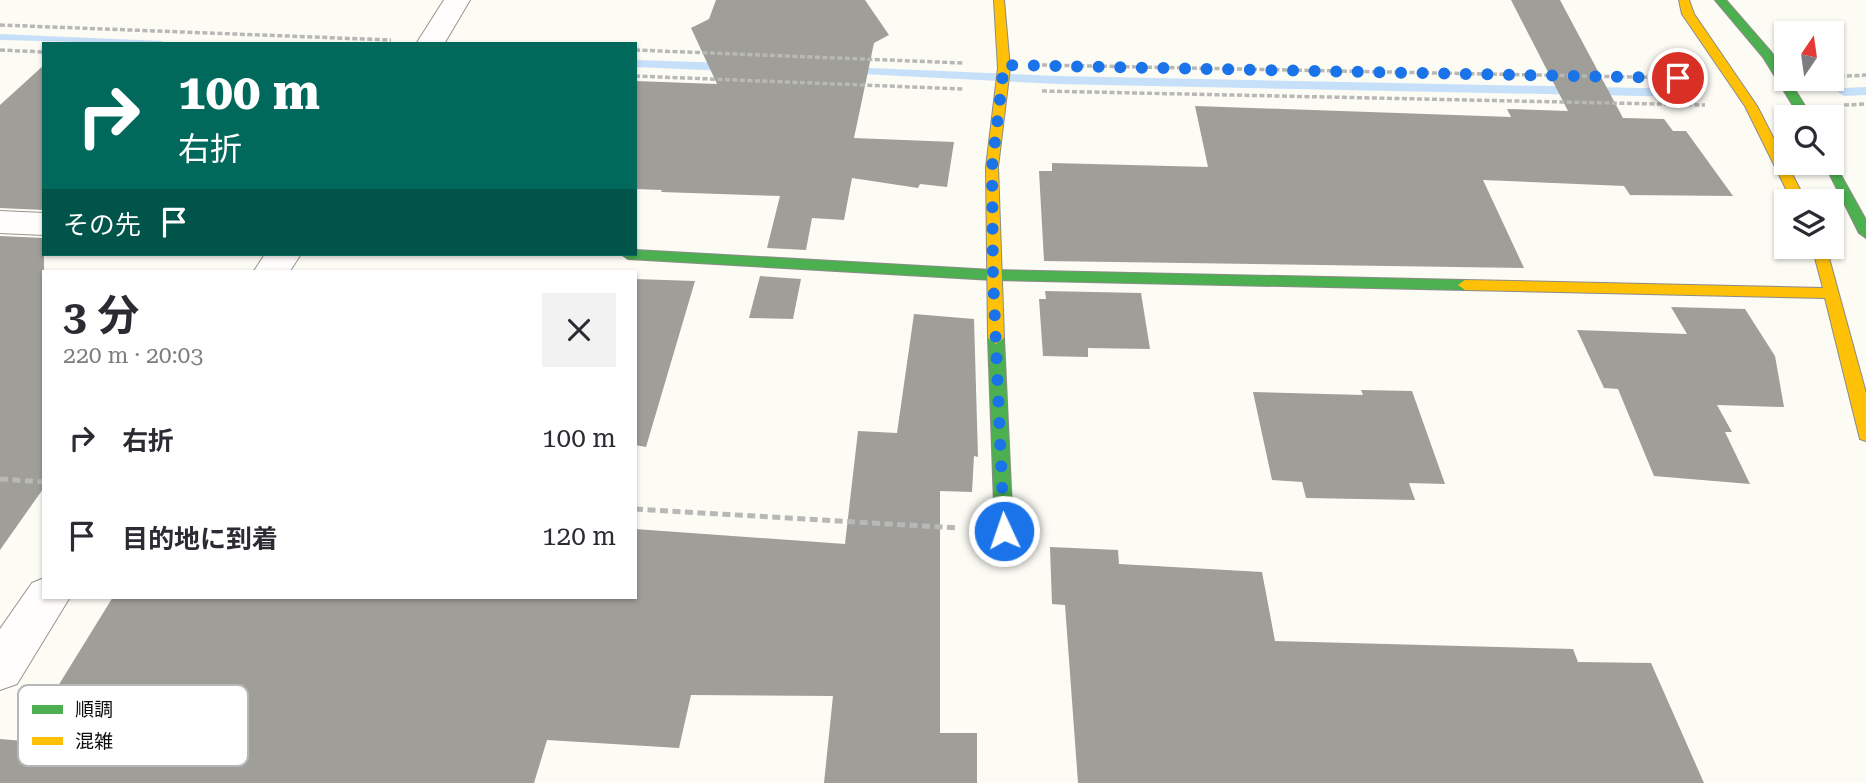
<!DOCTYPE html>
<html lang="ja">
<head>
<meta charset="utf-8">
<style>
  :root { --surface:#fff; --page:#f2f2f3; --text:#2b2b33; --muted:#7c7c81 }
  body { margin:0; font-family:"Roboto Serif","Noto Sans JP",serif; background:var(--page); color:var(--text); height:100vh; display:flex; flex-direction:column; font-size:26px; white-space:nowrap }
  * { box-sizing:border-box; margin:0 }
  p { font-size:23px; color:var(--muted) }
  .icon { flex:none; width:38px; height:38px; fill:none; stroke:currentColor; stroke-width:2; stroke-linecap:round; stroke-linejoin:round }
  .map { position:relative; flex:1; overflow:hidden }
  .panel { position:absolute; left:42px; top:270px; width:595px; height:329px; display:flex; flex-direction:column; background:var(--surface); border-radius:0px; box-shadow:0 2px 5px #0004 }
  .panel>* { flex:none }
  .top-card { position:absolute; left:42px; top:42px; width:595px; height:214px; border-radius:0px; box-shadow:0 2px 5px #0004; background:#00695c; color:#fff; overflow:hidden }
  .needle { width:46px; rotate:13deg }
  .buttons { position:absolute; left:1774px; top:21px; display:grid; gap:14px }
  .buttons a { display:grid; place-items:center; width:70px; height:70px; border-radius:0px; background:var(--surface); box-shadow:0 2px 5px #0004; font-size:35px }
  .pin { position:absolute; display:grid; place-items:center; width:60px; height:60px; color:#fff; margin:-30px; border:4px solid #fff; border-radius:50%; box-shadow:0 2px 7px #0007 }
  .me { position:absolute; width:77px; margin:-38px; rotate:357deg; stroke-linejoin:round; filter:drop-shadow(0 0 5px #0008) }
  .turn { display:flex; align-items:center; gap:24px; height:147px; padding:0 21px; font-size:32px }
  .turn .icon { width:91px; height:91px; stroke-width:2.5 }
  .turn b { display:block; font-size:49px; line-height:60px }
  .then { display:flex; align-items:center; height:66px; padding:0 21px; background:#0003; gap:14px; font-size:26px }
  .round { display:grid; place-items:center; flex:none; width:74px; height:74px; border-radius:0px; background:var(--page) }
  .headline { display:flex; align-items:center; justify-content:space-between; height:119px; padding:0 21px }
  h1 { font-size:42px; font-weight:700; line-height:52px }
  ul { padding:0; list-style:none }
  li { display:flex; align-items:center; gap:21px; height:98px; padding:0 21px }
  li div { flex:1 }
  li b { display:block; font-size:26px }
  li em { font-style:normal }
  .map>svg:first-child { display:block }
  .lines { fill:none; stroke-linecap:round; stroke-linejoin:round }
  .stream { fill:#c6e0fa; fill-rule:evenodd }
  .building { fill:#9f9e99 }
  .street-casing { stroke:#959592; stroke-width:2 }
  .fast-casing { stroke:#8c8b88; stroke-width:2 }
  .slow-casing { stroke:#8c8b88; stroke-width:2 }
  .path-far1 { stroke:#b8b8b7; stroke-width:3.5; stroke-dasharray:5 2.5; stroke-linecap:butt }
  .path { stroke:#b8b8b7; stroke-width:5; stroke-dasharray:8 4.5; stroke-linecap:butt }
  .street { fill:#fffefd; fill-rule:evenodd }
  .fast { fill:#4caf50; fill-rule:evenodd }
  .slow { fill:#ffc107; fill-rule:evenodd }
  .route { stroke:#1a73e8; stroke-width:12; stroke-dasharray:0 21.6 }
  .key { fill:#fff; stroke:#b7b7b7; stroke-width:2 }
  .key-label { font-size:19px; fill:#0e0e0e }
</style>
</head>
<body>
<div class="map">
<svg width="1866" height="783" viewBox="0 0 1866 783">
  <rect width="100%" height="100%" fill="#fcfbf4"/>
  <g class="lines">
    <!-- stream -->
    <g class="stream">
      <path d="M0 34 161 41 167 44 0 40Z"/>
      <path d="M635 60 727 63 733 67 727 71 635 67Z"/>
      <path d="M847 67 1057 76 1688 89 1694 93 1688 97 1057 84 843 73 841 71Z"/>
      <path d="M1866 87V95L1844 96 1838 92 1844 88Z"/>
    </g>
  </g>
  <!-- building -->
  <g class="building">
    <path d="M716 0H865L889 35 874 43 854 138 954 142 947 187 920 184 918 188 852 178 844 220 812 218 806 250 767 248 780 196 661 192 662 190 635 189V81L717 84 691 28 709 19Z"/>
    <path d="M1511 0H1560L1623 118 1664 119 1673 131H1686L1733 196 1630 195 1624 186 1483 180 1524 268 1044 261 1039 171H1052V163L1208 167 1195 106 1511 117 1507 109 1568 111Z"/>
    <path d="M44 65V210L0 208V105Z"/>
    <path d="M0 236 44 238V254L43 489 0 550Z"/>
    <path d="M760 276 801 279 793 319 749 318Z"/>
    <path d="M635 279 695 281 646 447 635 445Z"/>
    <path d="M1045 291 1141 293 1150 349 1088 348V357L1043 356 1039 299H1046Z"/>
    <path d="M1671 307 1745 309 1775 356 1784 407 1717 405 1732 432H1725L1750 484 1654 476 1618 389 1604 388 1577 330 1687 334Z"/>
    <path d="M914 314 974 319 978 457 974 456 972 492 940 491V733H977V783H824L833 696 691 695 679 748 547 740 534 783H0V739L24 741 113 597H635V529L845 544 858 431 897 433Z"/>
    <path d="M1361 390 1412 391 1445 484 1409 483 1415 500 1306 498 1302 482 1272 480 1253 392 1363 395Z"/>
    <path d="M1050 547 1118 550 1119 564 1262 572 1275 641 1573 649 1578 662 1651 663 1704 783H1078L1065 605 1052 604Z"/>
  </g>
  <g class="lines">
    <!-- street casing -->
    <g class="street-casing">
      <g id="street">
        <path d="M444 0H470L444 44H416Z"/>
        <path d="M0 211 44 213V235L0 233Z"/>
        <path d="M265 254H301L290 271H254Z"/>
        <path d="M44 578V597H70L17 684 0 690V629L32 583Z"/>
      </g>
    </g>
    <!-- fast casing -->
    <g class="fast-casing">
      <g id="fast">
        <path d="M1715 0H1726L1772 53 1812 117H1800L1763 57Z"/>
        <path d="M1832 159 1866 220V238L1859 233 1824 163H1832Z"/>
        <path d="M635 250 993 270 1465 280 1472 285 1465 290 993 280 628 259 621 254H635Z"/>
        <path d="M996 332 1004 338 1013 531 1010 536 1004 539 998 536 995 531 988 338Z"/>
      </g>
    </g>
    <!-- slow casing -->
    <g class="slow-casing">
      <g id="slow">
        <path d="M994 0H1004L1010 68 998 167 1004 338 996 344 988 338 986 167 998 68Z"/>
        <path d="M1679 0H1689L1694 14 1757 106 1806 201H1792L1745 106 1682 14Z"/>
        <path d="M1812 247H1826L1866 393V441L1860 439 1825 298 1465 290 1458 285 1465 280 1823 288Z"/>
      </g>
    </g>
    <!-- path-far1 -->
    <g class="path-far1">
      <path d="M0 25 391 40"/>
      <path d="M0 50 44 52"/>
      <path d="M635 50 963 63"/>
      <path d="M1042 65 1684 78"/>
      <path d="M635 76 963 89"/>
      <path d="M1832 77 1866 75"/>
      <path d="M1042 91 1705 105"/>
      <path d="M1844 105 1866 104"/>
    </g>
    <!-- path -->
    <g class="path">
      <path d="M0 479 44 482"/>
      <path d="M635 509 958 528"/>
    </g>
    <!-- street -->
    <use href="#street" class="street"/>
    <!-- fast -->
    <use href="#fast" class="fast"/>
    <!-- slow -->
    <use href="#slow" class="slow"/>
  </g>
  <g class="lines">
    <!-- route -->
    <path class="route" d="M1004 531 993 275 992 167 1004 65 1678 78"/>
  </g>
  <!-- legend -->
  <rect x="18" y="685" width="230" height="81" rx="10" class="key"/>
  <rect x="32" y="705" width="31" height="9" fill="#4caf50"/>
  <rect x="32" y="737" width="31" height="8" fill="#ffc107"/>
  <g class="key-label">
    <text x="75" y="716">順調</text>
    <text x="75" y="748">混雑</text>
  </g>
</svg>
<div class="buttons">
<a><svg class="needle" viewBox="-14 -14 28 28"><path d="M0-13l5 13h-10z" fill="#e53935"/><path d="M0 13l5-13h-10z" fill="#7c7c81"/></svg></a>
<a><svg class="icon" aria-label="search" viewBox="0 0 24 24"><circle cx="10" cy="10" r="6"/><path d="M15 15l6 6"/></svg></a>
<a><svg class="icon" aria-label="layers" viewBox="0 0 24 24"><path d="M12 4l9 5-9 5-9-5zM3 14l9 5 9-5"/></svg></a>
</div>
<div class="pin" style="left:1678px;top:78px;background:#d93025"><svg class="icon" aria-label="arrive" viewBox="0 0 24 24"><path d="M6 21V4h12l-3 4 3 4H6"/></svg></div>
<svg class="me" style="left:1004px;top:531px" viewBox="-20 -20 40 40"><circle r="17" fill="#1a73e8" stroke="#fff" stroke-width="3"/><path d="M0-11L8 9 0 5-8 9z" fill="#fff"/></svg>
<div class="top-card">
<div class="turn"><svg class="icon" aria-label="right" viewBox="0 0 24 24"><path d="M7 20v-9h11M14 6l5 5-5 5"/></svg><div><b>100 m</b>右折</div></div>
<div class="then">その先<svg class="icon" aria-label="arrive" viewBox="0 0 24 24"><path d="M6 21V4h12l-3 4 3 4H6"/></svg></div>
</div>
<section class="panel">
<div class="headline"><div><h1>3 分</h1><p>220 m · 20:03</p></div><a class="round"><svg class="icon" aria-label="close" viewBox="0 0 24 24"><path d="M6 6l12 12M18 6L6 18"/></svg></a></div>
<ul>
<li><svg class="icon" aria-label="right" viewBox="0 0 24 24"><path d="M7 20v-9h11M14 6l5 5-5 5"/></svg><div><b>右折</b></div><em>100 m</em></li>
<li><svg class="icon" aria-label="arrive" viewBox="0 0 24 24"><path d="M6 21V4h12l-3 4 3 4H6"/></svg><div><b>目的地に到着</b></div><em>120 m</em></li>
</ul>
</section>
</div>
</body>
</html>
